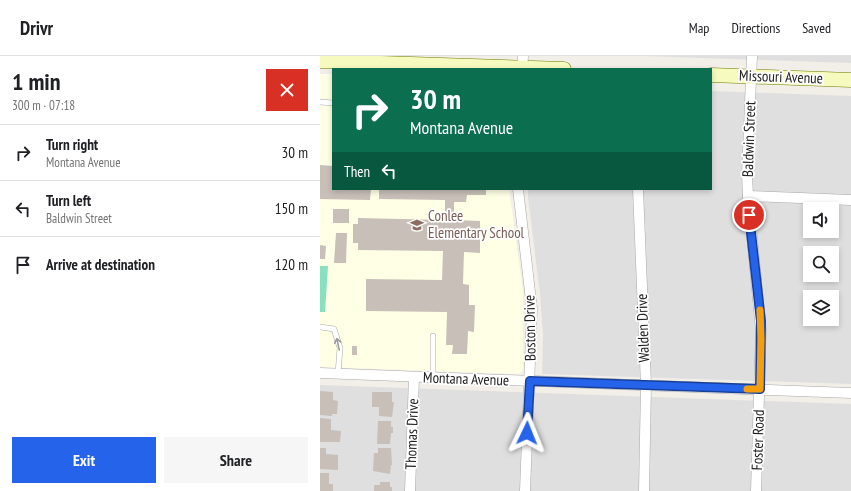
<!DOCTYPE html>
<html lang="en">
<head>
<meta charset="utf-8">
<style>
  :root { --surface:#fff; --page:#f6f6f6; --text:#202124; --muted:#757577; --line:#e0e0e0; --accent:#2563eb }
  body { margin:0; font-family:"PT Sans Narrow",sans-serif; background:var(--page); color:var(--text); height:100vh; display:flex; flex-direction:column; font-size:15px; white-space:nowrap }
  * { box-sizing:border-box; margin:0 }
  p { font-size:13px; color:var(--muted) }
  .icon { flex:none; width:22px; height:22px; fill:none; stroke:currentColor; stroke-width:2; stroke-linecap:round; stroke-linejoin:round }
  .map { position:relative; flex:1; overflow:hidden }
  .side { display:flex; flex-direction:column; background:var(--surface); width:320px }
  .side>* { flex:none }
  .top-card { position:absolute; left:12px; top:12px; width:380px; height:122px; border-radius:0px; box-shadow:0 2px 6px #0003; background:#0b6e4f; color:#fff; overflow:hidden }
  .tools { position:absolute; left:483px; top:146px; display:grid; gap:8px }
  .tools a { display:grid; place-items:center; width:36px; height:36px; border-radius:0px; background:var(--surface); box-shadow:0 2px 6px #0003; font-size:20px }
  .pin { position:absolute; display:grid; place-items:center; width:34px; height:34px; color:#fff; margin:-17px; border:2px solid #fff; border-radius:50%; box-shadow:0 1px 4px #0007 }
  .me { position:absolute; width:44px; margin:-22px; rotate:2deg; stroke-linejoin:round; filter:drop-shadow(0 0 3px #0008) }
  .turn { display:flex; align-items:center; gap:14px; height:84px; padding:0 12px; font-size:18px }
  .turn .icon { width:52px; height:52px; stroke-width:2.5 }
  .turn b { display:block; font-size:28px; line-height:34px }
  .then { display:flex; align-items:center; height:38px; padding:0 12px; background:#0003; gap:8px; font-size:15px }
  .round { display:grid; place-items:center; flex:none; width:42px; height:42px; border-radius:0px; background:var(--page) }
  .head { display:flex; align-items:center; justify-content:space-between; height:68px; padding:0 12px }
  h1 { font-size:24px; font-weight:700; line-height:30px }
  .button { display:flex; gap:8px; margin-top:auto; padding:8px 12px }
  .button a { flex:1; height:46px; border-radius:0px; background:var(--accent); color:#fff; font-size:16px; font-weight:700; line-height:46px; text-align:center }
  .button a+a { background:var(--page); color:var(--text) }
  ul { padding:0; list-style:none }
  li { display:flex; align-items:center; gap:12px; height:56px; padding:0 12px; border-top:1px solid var(--line) }
  li div { flex:1 }
  li b { display:block; font-size:15px }
  li em { font-style:normal }
  header { display:flex; align-items:center; gap:24px; box-sizing:border-box; height:56px; padding:0 20px; background:var(--surface); border-bottom:1px solid var(--line) }
  header strong { font-size:19px }
  nav { display:flex; gap:22px; margin-inline-start:auto; font-size:14px }
  main { display:flex; flex:1; min-height:0 }
  .map>svg:first-child { display:block }
  .residential { fill:#e0dfdf; fill-rule:evenodd }
  .education { fill:#ffffe5 }
  .pitch { fill:#88e0be }
  .building { fill:#c7bfb8 }
  .lines { fill:none; stroke-linecap:round; stroke-linejoin:round }
  .service-casing { stroke:#a9a9a9; stroke-width:6 }
  .minor-casing { stroke:#a9a9a9; stroke-width:11 }
  .secondary-casing { stroke:#707d05; stroke-width:15 }
  .service { stroke:#fff; stroke-width:5 }
  .minor { stroke:#fff; stroke-width:10 }
  .secondary { stroke:#f7fabf; stroke-width:14 }
  .oneway { stroke:#9c9c9c }
  .route-casing { stroke:#184099; stroke-width:10 }
  .route { stroke:#2563eb; stroke-width:7 }
  .slow { stroke:#f59e0b; stroke-width:7 }
  .labels { text-anchor:middle; stroke-width:3.5; stroke-linejoin:round; paint-order:stroke }
  .street-label { font-size:15px; fill:#222; stroke:#fff }
  .education-label { font-size:15px; fill:#785e54; stroke:#fff; text-anchor:start }
</style>
</head>
<body>
<header>
<strong>Drivr</strong>
<nav><a>Map</a><a>Directions</a><a>Saved</a></nav>
</header>
<main>
<section class="side">
<div class="head"><div><h1>1 min</h1><p>300 m · 07:18</p></div><a class="round" style="background:#d93025;color:#fff"><svg class="icon" aria-label="close" viewBox="0 0 24 24"><path d="M6 6l12 12M18 6L6 18"/></svg></a></div>
<ul>
<li><svg class="icon" aria-label="right" viewBox="0 0 24 24"><path d="M7 20v-9h11M14 6l5 5-5 5"/></svg><div><b>Turn right</b><p>Montana Avenue</p></div><em>30 m</em></li>
<li><svg class="icon" aria-label="left" viewBox="0 0 24 24"><path d="M17 20v-9H6M10 6l-5 5 5 5"/></svg><div><b>Turn left</b><p>Baldwin Street</p></div><em>150 m</em></li>
<li><svg class="icon" aria-label="arrive" viewBox="0 0 24 24"><path d="M6 21V4h12l-3 4 3 4H6"/></svg><div><b>Arrive at destination</b></div><em>120 m</em></li>
</ul>
<div class="button"><a>Exit</a><a>Share</a></div>
</section>
<div class="map">
<svg width="531" height="435" viewBox="0 0 531 435">
  <rect width="100%" height="100%" fill="#f2efe9"/>
  <!-- residential -->
  <g class="residential">
    <path d="M323 0H531V7Z"/>
    <path d="M391 35 531 40V328L222 318 223 279 220 238 208 141V133H391ZM490 153H512V175H490ZM490 197H512V219H490ZM490 241H512V263H490Z"/>
    <path d="M0 329 531 348V435H0Z"/>
  </g>
  <!-- education -->
  <path class="education" d="M0 18H13V133H190V140L203 235V315L198 318 0 311Z"/>
  <!-- pitch -->
  <path class="pitch" d="M0 210H8L5 256H0Z"/>
  <!-- building -->
  <g class="building">
    <path d="M0 109 13 110V133H51L50 144 0 143Z"/>
    <path d="M59 133H166V139H147L146 146H134V164L160 165V197L144 196 143 228 149 229V249H155L154 276 148 275 147 298H132L133 289H126L127 256 46 255V223L122 224 123 195 38 194V187H33V168H38V162L125 164V144L59 143Z"/>
    <rect x="13" y="153" width="16" height="14"/>
    <path d="M16 177H27L26 207H14Z"/>
    <path d="M0 189 6 190 5 203H0Z"/>
    <rect x="32" y="290" width="5" height="9"/>
    <path d="M0 335 13 336V344L18 345 17 358H12V360L0 359Z"/>
    <path d="M52 336H72V346H74L72 361 59 360V351H52Z"/>
    <path d="M0 362 11 363V374L21 375 20 386H0Z"/>
    <path d="M58 365H71V371H73V377H71L70 388H57Z"/>
    <path d="M0 392H6V398L18 399V414L0 413Z"/>
    <path d="M58 392H71L72 409H71L70 418 53 415 54 397H58Z"/>
    <path d="M0 417H9V428H13V435H0Z"/>
    <path d="M60 426H70V431H72V435H54V429H60Z"/>
  </g>
  <g class="lines">
    <!-- service casing -->
    <g class="service-casing">
      <g id="service">
        <path d="M0 46 13 47"/>
        <path d="M0 271 14 273 20 292 18 318"/>
        <path d="M113 322V280"/>
      </g>
    </g>
    <!-- minor casing -->
    <g class="minor-casing">
      <g id="minor">
        <path d="M432 0 427 119 428 140 441 274 436 435"/>
        <path d="M202 13 203 0"/>
        <path d="M198 133 212 253 205 435"/>
        <path d="M318 133 326 329 324 435"/>
        <path d="M428 140 531 144"/>
        <path d="M0 317 531 337"/>
        <path d="M90 435 94 321"/>
      </g>
    </g>
    <!-- secondary casing -->
    <g class="secondary-casing">
      <g id="secondary">
        <path d="M0 5 244 13"/>
        <path d="M391 19 531 24"/>
      </g>
    </g>
    <!-- service -->
    <use href="#service" class="service"/>
    <!-- minor -->
    <use href="#minor" class="minor"/>
    <!-- secondary -->
    <use href="#secondary" class="secondary"/>
  </g>
  <!-- one-way arrows -->
  <defs><path id="oneway-shaft" d="M-6 0H5M1.5-3L5.5 0L1.5 3" fill="none" stroke-width="1.6" stroke-linecap="round" stroke-linejoin="round"/></defs>
  <use class="oneway" href="#oneway-shaft" transform="translate(18 288) rotate(-102)"/>
  <g class="lines">
    <!-- route casing -->
    <g class="route-casing">
      <path id="route" d="M207 377 210 325 440 333 441 265 429 159"/>
    </g>
    <!-- route -->
    <use href="#route" class="route"/>
    <!-- slow -->
    <path class="slow" d="M427 333H440L441 283 440 254"/>
  </g>
  <!-- icons -->
  <defs>
    <g id="school-bare" transform="scale(1.08)"><path d="M0-5L7-2L0 1L-7-2ZM-4 1L0 2.5L4 1V4Q0 6-4 4Z" fill="#8d6e63" stroke="#fff" stroke-width="2.5" paint-order="stroke"/></g>
  </defs>
  <g fill-rule="evenodd">
    <use href="#school-bare" x="97" y="169"/>
  </g>
  <g class="labels">
    <!-- street labels -->
    <g class="street-label">
      <text transform="translate(461 21) rotate(2)" y="5">Missouri Avenue</text>
      <text transform="translate(429 83) rotate(-88)" y="5">Baldwin Street</text>
      <text transform="translate(210 272) rotate(-91)" y="5">Boston Drive</text>
      <text transform="translate(323 272) rotate(-92)" y="5">Walden Drive</text>
      <text transform="translate(146 323) rotate(2)" y="5">Montana Avenue</text>
      <text transform="translate(92 378) rotate(-88)" y="5">Thomas Drive</text>
      <text transform="translate(438 384) rotate(-88)" y="5">Foster Road</text>
    </g>
    <!-- education labels -->
    <g class="education-label">
      <text x="108" y="165">Conlee<tspan x="108" dy="17">Elementary School</tspan></text>
    </g>
  </g>
</svg>
<div class="tools">
<a><svg class="icon" aria-label="sound" viewBox="0 0 24 24"><path d="M4 9h4l5-4v14l-5-4H4zM17 9q2 3 0 6"/></svg></a>
<a><svg class="icon" aria-label="search" viewBox="0 0 24 24"><circle cx="10" cy="10" r="6"/><path d="M15 15l6 6"/></svg></a>
<a><svg class="icon" aria-label="layers" viewBox="0 0 24 24"><path d="M12 4l9 5-9 5-9-5zM3 14l9 5 9-5"/></svg></a>
</div>
<div class="pin" style="left:429px;top:159px;background:#d93025"><svg class="icon" aria-label="arrive" viewBox="0 0 24 24"><path d="M6 21V4h12l-3 4 3 4H6"/></svg></div>
<svg class="me" style="left:207px;top:377px" viewBox="-20 -20 40 40"><path d="M0-17L14 15 0 8-14 15z" fill="#2563eb" stroke="#fff" stroke-width="4"/></svg>
<div class="top-card">
<div class="turn"><svg class="icon" aria-label="right" viewBox="0 0 24 24"><path d="M7 20v-9h11M14 6l5 5-5 5"/></svg><div><b>30 m</b>Montana Avenue</div></div>
<div class="then">Then<svg class="icon" aria-label="left" viewBox="0 0 24 24"><path d="M17 20v-9H6M10 6l-5 5 5 5"/></svg></div>
</div>
</div>
</main>
</body>
</html>
